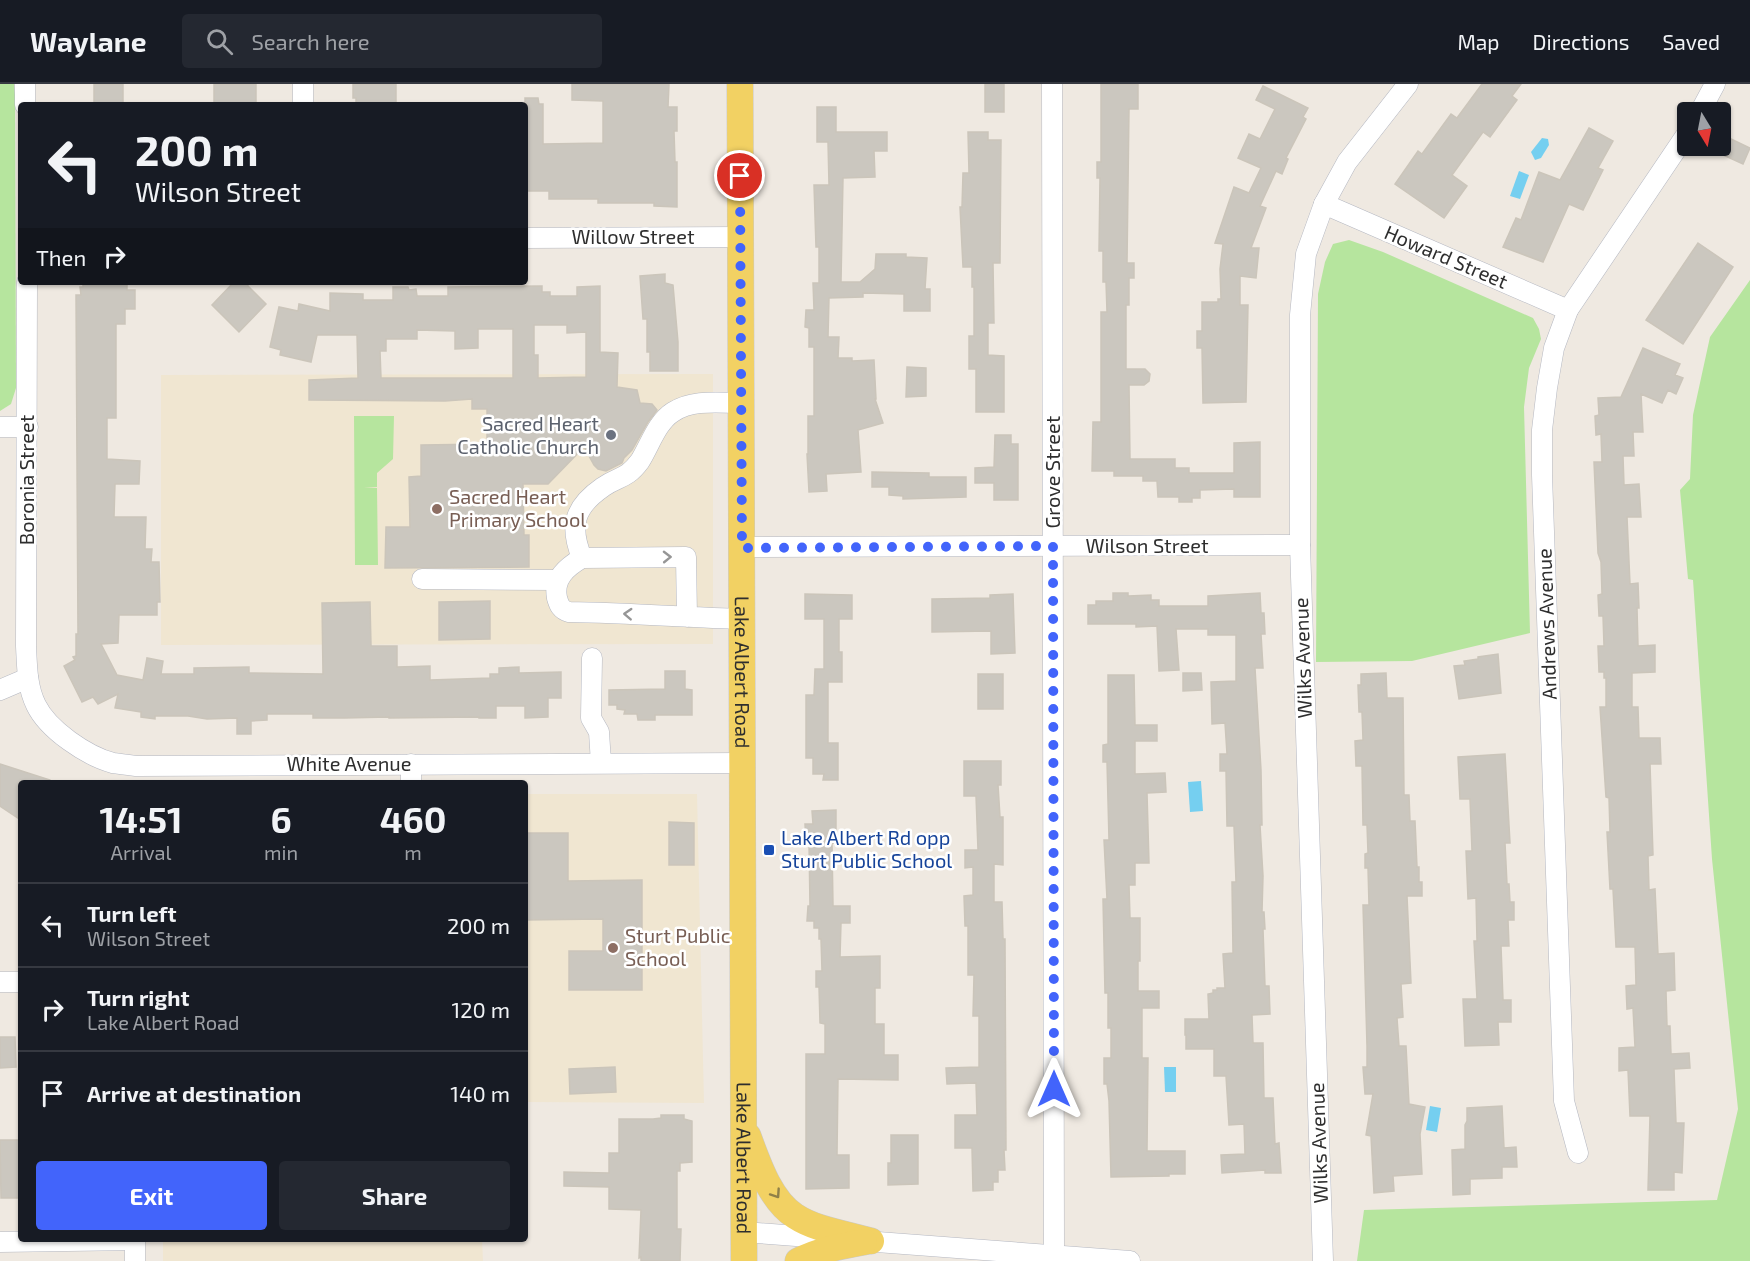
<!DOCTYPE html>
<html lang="en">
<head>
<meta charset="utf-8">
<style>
  :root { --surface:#171b24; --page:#242831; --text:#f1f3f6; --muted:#9ea1a6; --line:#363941; --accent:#4264fb }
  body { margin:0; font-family:"Exo 2",sans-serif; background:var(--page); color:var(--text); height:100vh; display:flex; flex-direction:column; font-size:22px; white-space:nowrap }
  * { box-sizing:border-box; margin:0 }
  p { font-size:20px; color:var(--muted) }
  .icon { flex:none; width:33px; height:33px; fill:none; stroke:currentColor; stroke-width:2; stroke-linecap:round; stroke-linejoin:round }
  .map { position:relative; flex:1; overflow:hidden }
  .panel { position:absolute; left:18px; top:696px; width:510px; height:462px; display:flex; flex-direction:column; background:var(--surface); border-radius:6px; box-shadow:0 2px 4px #0004 }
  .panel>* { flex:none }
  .banner { position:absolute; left:18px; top:18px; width:510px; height:183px; border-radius:6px; box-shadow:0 2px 4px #0004; background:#171b24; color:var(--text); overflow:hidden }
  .needle { width:39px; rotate:170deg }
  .controls { position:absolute; left:1677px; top:18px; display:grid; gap:12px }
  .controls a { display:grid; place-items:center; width:54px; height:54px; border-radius:6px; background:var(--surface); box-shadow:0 2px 4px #0004; font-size:30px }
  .pin { position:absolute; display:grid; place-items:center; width:51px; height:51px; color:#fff; margin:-26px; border:3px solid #fff; border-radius:50%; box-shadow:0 2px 6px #0007 }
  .me { position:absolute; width:66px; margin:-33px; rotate:0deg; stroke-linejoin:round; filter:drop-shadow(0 0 4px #0008) }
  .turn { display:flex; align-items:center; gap:21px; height:126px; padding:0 18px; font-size:27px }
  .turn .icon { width:78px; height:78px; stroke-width:2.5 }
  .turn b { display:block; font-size:42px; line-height:51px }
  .then { display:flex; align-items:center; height:57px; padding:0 18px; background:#0003; gap:12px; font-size:22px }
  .eta { display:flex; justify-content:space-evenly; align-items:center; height:102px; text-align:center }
  .eta b { font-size:36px; font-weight:700; line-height:42px }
  .action { display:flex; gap:12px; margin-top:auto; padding:12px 18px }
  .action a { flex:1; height:69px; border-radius:6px; background:var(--accent); color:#fff; font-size:24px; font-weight:700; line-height:69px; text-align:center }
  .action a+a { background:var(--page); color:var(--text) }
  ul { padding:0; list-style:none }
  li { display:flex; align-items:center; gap:18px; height:84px; padding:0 18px; border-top:2px solid var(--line) }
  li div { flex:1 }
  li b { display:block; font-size:22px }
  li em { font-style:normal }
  header { display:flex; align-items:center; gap:36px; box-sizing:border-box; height:84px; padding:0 30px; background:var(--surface); border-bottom:2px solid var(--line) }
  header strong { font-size:28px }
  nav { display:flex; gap:33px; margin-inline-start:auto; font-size:21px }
  .search { width:420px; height:54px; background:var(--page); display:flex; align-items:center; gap:15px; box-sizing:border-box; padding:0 21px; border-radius:6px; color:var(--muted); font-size:22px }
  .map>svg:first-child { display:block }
  .education { fill:#f0e6d1 }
  .green { fill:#b6e59e }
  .water { fill:#75cff0 }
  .building { fill:#cbc7bf; stroke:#cbc5ba; stroke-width:1.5; fill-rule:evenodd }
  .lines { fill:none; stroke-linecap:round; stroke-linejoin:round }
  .minor-casing { stroke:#b4b7c1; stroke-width:21 }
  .major-casing { stroke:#c9c9c9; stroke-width:27 }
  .minor { stroke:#fff; stroke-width:20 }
  .major { stroke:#f2d163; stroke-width:26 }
  .oneway { stroke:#969696 }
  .oneway2 { stroke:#908048 }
  .route { stroke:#4264fb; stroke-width:10; stroke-dasharray:0 18 }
  .worship-dot { fill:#6b7280; stroke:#fff; stroke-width:2 }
  .education-dot { fill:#8d6e63; stroke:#fff; stroke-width:2 }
  .transit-dot { fill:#1a4fb4; stroke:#fff; stroke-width:2 }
  .labels { text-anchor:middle; stroke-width:5; stroke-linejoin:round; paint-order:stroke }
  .street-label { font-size:20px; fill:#2e2e2e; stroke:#fff }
  .worship-label { font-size:20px; fill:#5b616d; stroke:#fff; text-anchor:end }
  .education-label { font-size:20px; fill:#785e54; stroke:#fff; text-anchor:start }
  .transit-label { font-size:20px; fill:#164399; stroke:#fff; text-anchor:start }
</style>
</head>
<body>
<header>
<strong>Waylane</strong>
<div class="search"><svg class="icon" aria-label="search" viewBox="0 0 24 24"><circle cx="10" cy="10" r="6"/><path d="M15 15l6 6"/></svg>Search here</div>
<nav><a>Map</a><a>Directions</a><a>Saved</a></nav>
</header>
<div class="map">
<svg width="1750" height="1177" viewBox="0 0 1750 1177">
  <rect width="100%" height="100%" fill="#efe9e1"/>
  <!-- education -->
  <g class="education">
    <path d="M713 290V560L161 561V291Z"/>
    <path d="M525 710H697L704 1019 525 1018Z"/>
    <path d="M163 1155H482L483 1177H163Z"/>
  </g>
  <!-- green -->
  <g class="green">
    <path d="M0 0H14L15 11 16 304 11 320 0 327Z"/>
    <path d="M1349 156 1383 168 1533 234 1539 245 1541 255 1529 284 1524 323 1530 549 1412 577 1316 578 1318 210 1325 178 1333 160Z"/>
    <path d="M1750 196V1177H1357L1364 1126 1717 1116 1738 1025 1712 775 1693 496 1688 495 1680 406 1690 395 1693 331 1710 253Z"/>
    <path d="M354 332H394L393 375 377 389V403L364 404H377L378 481H355Z"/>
  </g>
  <!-- water -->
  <g class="water">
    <path d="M1542 54 1548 55 1549 61 1541 74 1535 76 1531 68Z"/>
    <path d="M1519 87 1529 91 1520 115 1510 112Z"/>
    <path d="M1201 697 1203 727 1190 728 1188 698Z"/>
    <path d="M1164 983H1176V1008H1165Z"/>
    <path d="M1430 1022 1441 1024 1437 1048 1426 1046Z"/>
  </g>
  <!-- building -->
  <g class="building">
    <rect x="94" y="0" width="29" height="21"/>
    <rect x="214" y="0" width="42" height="21"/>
    <path d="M353 0H396V21H356V14H353Z"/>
    <path d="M572 0H669L668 23H677V47H674L675 78H677V123L654 122V119H598V115H549V107H525V14H538L539 20H543V60L603 59V17L572 16Z"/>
    <rect x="985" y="0" width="19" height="28"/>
    <path d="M1101 0H1138V25H1129L1127 179H1134V194H1129V221H1126V285H1145L1150 290 1149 297 1144 301H1129L1130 375H1175V384H1189V389H1234V359L1260 358V413H1234V405L1200 406V414H1192V418H1179V413H1158L1157 397H1143V392H1114V387H1092L1093 338H1101V228H1107L1106 198H1103V167H1099L1100 94H1097V78H1101Z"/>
    <path d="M1482 0H1521L1512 12 1517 16 1490 53 1483 48 1452 91 1467 102 1444 134 1395 100 1418 67 1422 70 1451 30 1457 34Z"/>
    <path d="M1263 2 1308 24 1303 33 1306 35 1286 74 1288 75 1282 90 1276 87 1260 122 1266 124 1251 164H1259L1256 194 1240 192V221H1248L1246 318 1203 319 1202 264H1197V247H1202V218H1218V215H1221L1220 185 1223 160 1215 159 1234 103 1249 109 1261 84 1238 74 1249 50 1260 55 1275 25 1256 16Z"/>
    <path d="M817 23H836V48H887V67H874L875 93 843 94 841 198H860L875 185 876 170H906V173L927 174 925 205H930V227H904V210L863 209V213L829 214 828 253H839L838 274H852V277L874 276 876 315H875L883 339 858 346 861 388 826 390 827 407 809 408 807 370H808V332H814V263H809V244L805 243 806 226H814L813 199H819V163H816L814 101H829L828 58H817Z"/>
    <path d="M1589 44 1613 57 1598 84 1603 86 1583 126 1569 120 1543 178 1503 163 1516 134 1521 136 1539 88 1560 96Z"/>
    <path d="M968 48H988V56H1001L1000 179H993L994 239H988V271L1004 272V328H976V285H969V252H974V203H972V183H963L960 123H962L963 89H969Z"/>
    <path d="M1731 55 1750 64 1743 80 1723 71Z"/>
    <path d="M1698 159 1733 183 1683 260 1646 236Z"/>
    <path d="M665 190V199L673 201 678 258V287H650V268H647V235H643L640 192Z"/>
    <path d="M83 198H127V206H135V225H125V240H116V334H107V375L140 377 139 400H115L114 433H146L145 465H152L151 478H159L160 518H157V531H119L118 559 101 560 117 591 143 596 147 574 163 577 161 590H194V584L249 583V589L323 590 322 519 370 518 371 562H397V583L430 582V596L490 594V590H499V584L519 583V589L561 588V614H548V633L525 634V622H496V634H479V633L389 634V633L344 634H313V630H267V636L251 637V650H237V634L207 635 188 632H155V635L141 633V628L115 624 118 610 98 620 93 613 82 618 64 582 75 576 73 573 76 572V550H78L76 211H81L80 203H83Z"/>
    <path d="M234 198H247L248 202 266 220 239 248 212 221Z"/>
    <path d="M542 202V208H550V212H577V203L600 202V268L618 269 617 303 637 306 640 319 652 320 657 326 648 338 632 366 624 374 622 379 606 387 598 385 594 381 584 363 548 400H523L524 451H529V483L385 484 386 443H410L409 393 421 392V361L487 360V325H472V315L445 317 309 316V296L358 294 357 251H317L311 278 280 271 281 266 270 263 279 223 298 227 299 220 330 227V209L363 210V216H393V203H408L409 206 416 205 417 212H448V203ZM534 241H567V249L586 248V293L538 294V271H534ZM478 245H513V294H381L380 267H386V255H417V246L455 247V265L478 264Z"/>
    <path d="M1643 264 1680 280 1675 291 1683 294 1676 310 1668 306 1662 319 1641 310 1643 348H1633L1634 372H1623L1624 401 1639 400 1641 433H1627L1630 500 1638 499 1639 524H1637L1638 562 1655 561V588L1632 589V623H1638L1639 654H1660L1661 680H1650L1653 771 1648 772 1649 806 1655 805 1658 870 1674 869 1675 906 1666 907 1667 942H1670L1671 970 1689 969 1690 984 1674 985 1676 1039H1684L1682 1089 1674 1088V1106H1648L1650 1032H1630L1628 986 1619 987V964L1635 963 1633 924 1627 925 1626 902 1636 901 1635 863H1616L1613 805H1610L1607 748H1610L1609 714 1606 713 1600 623H1606V594H1604V588H1599L1598 562H1604L1603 532H1599L1598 511 1602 510 1601 478 1598 469 1594 378H1602L1601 350 1596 351 1595 332 1599 331 1598 314 1621 313Z"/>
    <path d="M907 283 926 284V312L906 313Z"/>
    <path d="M995 351H1011V360H1018V416H994V399H975V384L994 383Z"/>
    <path d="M872 388 929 389V393H966V413L903 415V412L889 411V403H872Z"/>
    <path d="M1113 509H1128V512L1151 511V516H1159V522H1208V512L1260 509 1261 529H1264L1265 550H1261L1263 584H1255L1261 686 1262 741H1260L1263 792 1262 828H1264L1265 845H1263L1265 902H1269L1270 930 1252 931 1253 959H1263L1264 1014H1273L1275 1060 1279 1059 1281 1089H1265V1086L1222 1089 1221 1071 1245 1070 1244 1040 1229 1041 1226 992H1214V965H1186V951H1185V935H1209L1208 910 1213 909V906H1217V904H1225L1223 870 1233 869 1232 798H1236L1234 742H1227L1226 687H1220V670H1227L1225 639 1212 640 1211 598 1236 597V551H1208V545H1176L1179 586 1159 587 1157 542 1136 543V540H1088V521H1096V517H1113Z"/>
    <path d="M805 510 852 511V535H839V568H842V598H828V659H838V696H823L824 690H813V674H806V611H814L815 585H824V535H805Z"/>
    <path d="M1013 510 1015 569 991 570V547L932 548V515L990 514V511Z"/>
    <path d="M490 517V555L439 556V518Z"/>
    <path d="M1498 570 1501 609 1459 615 1454 582 1465 581 1464 577 1478 575V573Z"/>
    <path d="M665 587H685V605L692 606V631H655V636H638L637 630H624L625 626 617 625V621H609V606L665 605Z"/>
    <path d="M1183 589H1201L1202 606 1183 607Z"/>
    <path d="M1386 589 1387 614H1403L1404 711H1409L1410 737H1415L1417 783H1419V798H1422V812H1407L1411 899 1401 900 1403 933 1397 934 1399 962H1406L1409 1020 1425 1023 1420 1050 1422 1090 1393 1092 1394 1107 1374 1109 1371 1052 1366 1051 1373 1010H1365L1363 983H1367V962L1363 821H1369L1368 784H1365V770L1368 769 1367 741H1363L1362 682H1356L1355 657 1363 656 1362 628H1359L1358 601H1361V590Z"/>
    <rect x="978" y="590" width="25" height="35"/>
    <path d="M1108 591H1134L1135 641H1157V657H1135V690L1165 689 1166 708 1147 709 1149 779H1135V801H1129L1130 834H1140V877H1138V907H1159V924H1142V974H1148L1147 1067H1185V1090H1169V1092L1111 1093 1109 1017 1107 1000H1104V974H1111V944H1108V909H1105L1103 815H1107L1104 756H1109L1107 678H1103V661L1108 660Z"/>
    <path d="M1505 670 1510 759H1505L1507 800H1509L1510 818H1514V836H1508L1509 862H1501L1503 916H1511V938H1498L1499 961 1465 962 1463 915H1477L1474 857H1477L1476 814 1468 815 1466 767H1472L1470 715H1460L1458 673Z"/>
    <path d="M964 677H1001V701H998L1000 733H1003V781L994 780V818H1002L1003 855H1005L1006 1066H1004L1005 1086H998V1098H993V1106L973 1107 972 1064H955V1031H977L976 999 947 1000 946 984 979 983V932H973L974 891H968V842H965L964 812 973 811V783L965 784V766H978L976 712H964Z"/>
    <path d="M0 680 50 696V699H21V736L0 722Z"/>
    <path d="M836 726V759H832L833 822H850V839H841L840 873 880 872V904H875V940H884V971H898V996L838 995 837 1071H849V1104L806 1105V970H825V940L820 939 819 903H816V887H822L821 855H819V844H814V837H807L808 822H810L809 759H806L805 740H813L812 727Z"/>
    <path d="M669 738 694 739V781H669Z"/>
    <path d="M525 749H568V797L642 796V906H569V867H603V835L525 836Z"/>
    <path d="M0 953H15L16 983 0 984Z"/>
    <path d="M615 983 616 1008 570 1010 569 985Z"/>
    <path d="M1502 1022 1504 1064 1516 1063 1517 1083H1502V1094L1470 1095V1110L1453 1111 1452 1066 1465 1065V1041L1467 1037V1024Z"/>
    <path d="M661 1031H684V1035L692 1037V1078L680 1079V1087H677V1145H681L680 1177H641V1173L639 1174 641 1126 609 1125V1103L564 1102V1088L609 1089V1069H619V1035H653L661 1034Z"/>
    <path d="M891 1051H918V1100L888 1101V1079H891Z"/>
    <path d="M0 1056H21V1114H1Z"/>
  </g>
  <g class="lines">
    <!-- minor casing -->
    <g class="minor-casing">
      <g id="minor">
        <path d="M25 0V21"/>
        <path d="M303 0V21"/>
        <path d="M1052 0 1054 1171"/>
        <path d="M1700 28 1715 0"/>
        <path d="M1324 120 1568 226"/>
        <path d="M525 154 741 153"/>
        <path d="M27 198 26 562C27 582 27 603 36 621 48 646 87 672 113 679 120 680 128 681 136 682L742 679"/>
        <path d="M0 343H28"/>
        <path d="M742 463 1300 461"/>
        <path d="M582 474C569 442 574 423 603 403 618 392 626 396 640 377 650 361 657 338 673 328 693 315 719 319 741 319"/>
        <path d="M422 495 558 496"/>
        <path d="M687 533 686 473 582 474C567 483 553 494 557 514 559 521 561 526 569 528 627 529 684 533 742 535"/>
        <path d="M592 574 591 634 599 648 601 679"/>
        <path d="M0 606 28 594"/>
        <path d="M411 680V699"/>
        <path d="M0 898H21"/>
        <path d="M1578 1069 1564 1017 1542 391V346L1547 304 1554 264 1568 226 1688 48"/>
        <path d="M744 1148 1130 1177"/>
        <path d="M135 1155V1177"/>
        <path d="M0 1158 135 1156"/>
        <path d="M1323 1177 1300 461V231L1306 170 1324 120 1347 78 1408 0"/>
      </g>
    </g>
    <!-- major casing -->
    <g class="major-casing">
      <g id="major">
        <path id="s1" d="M740 0 744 1177"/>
        <path d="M748 1052C758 1079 770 1116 795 1132 816 1146 847 1150 871 1157"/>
        <path d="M798 1177C819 1166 842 1162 864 1158"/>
      </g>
    </g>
    <!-- minor -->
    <use href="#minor" class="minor"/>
    <!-- major -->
    <use href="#major" class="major"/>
  </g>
  <!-- one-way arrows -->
  <defs><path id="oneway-chevron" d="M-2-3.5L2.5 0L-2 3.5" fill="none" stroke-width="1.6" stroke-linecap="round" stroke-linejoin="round" transform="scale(1.5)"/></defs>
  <g class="oneway">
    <use href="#oneway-chevron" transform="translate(667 473) rotate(-1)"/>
    <use href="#oneway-chevron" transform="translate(628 530) rotate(-177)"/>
  </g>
  <use class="oneway2" href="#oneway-chevron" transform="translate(776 1110) rotate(56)"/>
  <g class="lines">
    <!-- route -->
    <path class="route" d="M740 92 742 464 1053 462 1054 1005"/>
  </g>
  <!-- markers -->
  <circle class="worship-dot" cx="611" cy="351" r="6"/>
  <g class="education-dot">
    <circle cx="437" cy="425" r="6"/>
    <circle cx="613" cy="864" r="6"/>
  </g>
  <rect class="transit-dot" x="763" y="760" width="12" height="12" rx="3"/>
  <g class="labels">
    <!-- street labels -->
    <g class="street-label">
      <text x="633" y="160">Willow Street</text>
      <text transform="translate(1446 173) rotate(23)" y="7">Howard Street</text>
      <text transform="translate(1053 388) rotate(-90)" y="7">Grove Street</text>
      <text transform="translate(27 396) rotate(-90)" y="7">Boronia Street</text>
      <text x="1147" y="469">Wilson Street</text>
      <text transform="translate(1547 540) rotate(-92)" y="7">Andrews Avenue</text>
      <text transform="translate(1303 574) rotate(-92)" y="7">Wilks Avenue</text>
      <text dy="7" stroke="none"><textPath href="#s1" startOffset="588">Lake Albert Road</textPath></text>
      <text x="349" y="687">White Avenue</text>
      <text transform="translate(1319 1059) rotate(-92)" y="7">Wilks Avenue</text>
      <text dy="7" stroke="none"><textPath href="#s1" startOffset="1074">Lake Albert Road</textPath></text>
    </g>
    <!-- worship labels -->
    <g class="worship-label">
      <text x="599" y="347">Sacred Heart<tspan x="599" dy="23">Catholic Church</tspan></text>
    </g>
    <!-- education labels -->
    <g class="education-label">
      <text x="449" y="420">Sacred Heart<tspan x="449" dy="23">Primary School</tspan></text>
      <text x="625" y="859">Sturt Public<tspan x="625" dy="23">School</tspan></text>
    </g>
    <!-- transit labels -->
    <g class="transit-label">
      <text x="781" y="761">Lake Albert Rd opp<tspan x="781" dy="23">Sturt Public School</tspan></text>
    </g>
  </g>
</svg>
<div class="controls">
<a><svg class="needle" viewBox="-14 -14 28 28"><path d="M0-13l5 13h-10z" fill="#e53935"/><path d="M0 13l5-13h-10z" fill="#9ea1a6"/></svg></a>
</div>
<div class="pin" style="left:740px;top:92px;background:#d93025"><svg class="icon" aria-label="arrive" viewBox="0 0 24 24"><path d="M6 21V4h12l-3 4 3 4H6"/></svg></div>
<svg class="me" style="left:1054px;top:1005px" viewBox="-20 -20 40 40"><path d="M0-17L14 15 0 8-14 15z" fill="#4264fb" stroke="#fff" stroke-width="4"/></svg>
<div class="banner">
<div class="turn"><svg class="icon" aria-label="left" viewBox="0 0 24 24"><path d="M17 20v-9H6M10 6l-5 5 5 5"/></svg><div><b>200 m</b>Wilson Street</div></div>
<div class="then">Then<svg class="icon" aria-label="right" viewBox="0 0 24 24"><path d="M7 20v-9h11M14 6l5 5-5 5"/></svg></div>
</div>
<section class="panel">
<div class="eta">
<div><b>14:51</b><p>Arrival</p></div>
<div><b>6</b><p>min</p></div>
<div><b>460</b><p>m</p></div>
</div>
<ul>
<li><svg class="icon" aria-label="left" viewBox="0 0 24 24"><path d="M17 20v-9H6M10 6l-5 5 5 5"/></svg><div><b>Turn left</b><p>Wilson Street</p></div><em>200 m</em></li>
<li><svg class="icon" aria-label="right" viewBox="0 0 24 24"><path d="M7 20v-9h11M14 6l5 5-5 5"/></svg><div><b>Turn right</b><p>Lake Albert Road</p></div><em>120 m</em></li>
<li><svg class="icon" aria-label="arrive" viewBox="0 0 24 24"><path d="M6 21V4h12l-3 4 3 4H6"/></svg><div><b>Arrive at destination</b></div><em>140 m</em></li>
</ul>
<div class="action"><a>Exit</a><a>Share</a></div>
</section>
</div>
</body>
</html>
